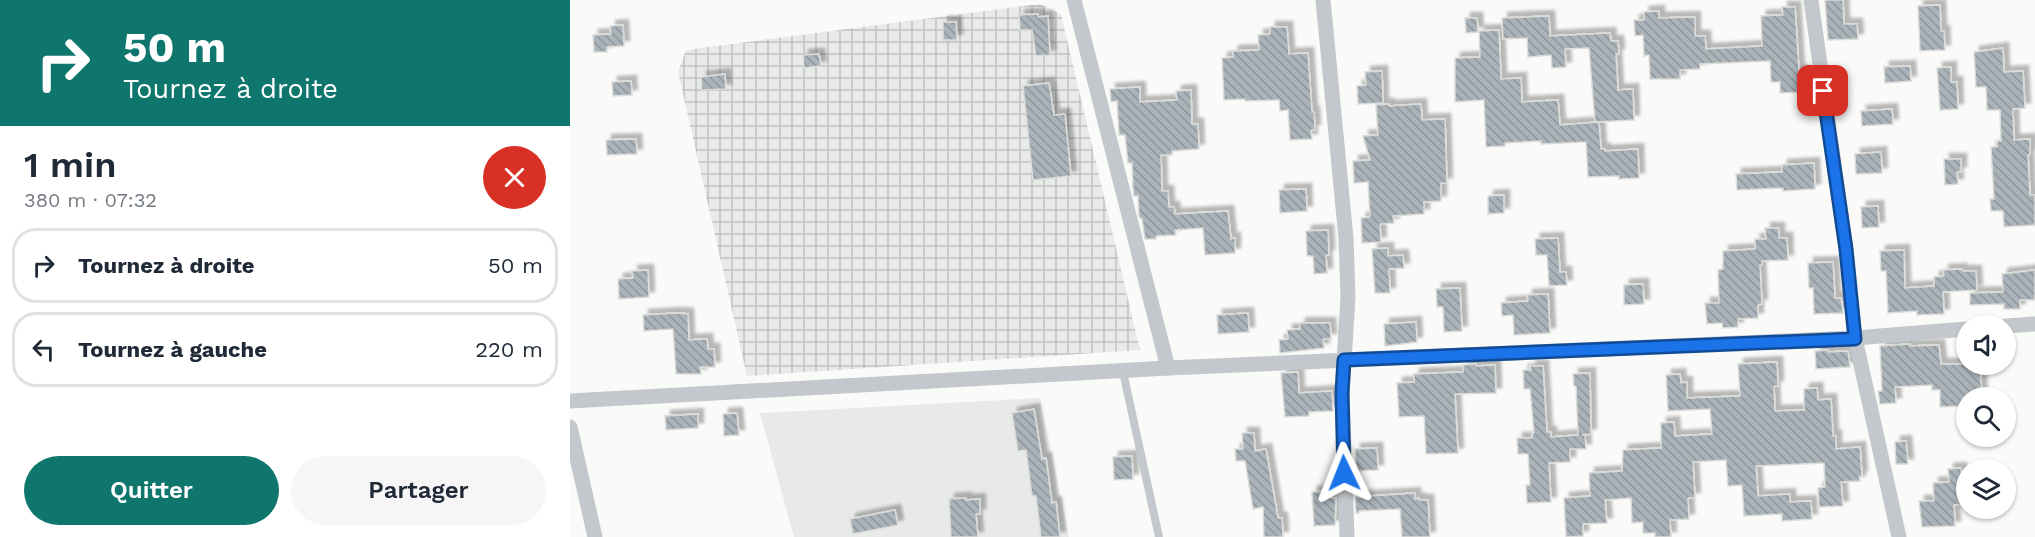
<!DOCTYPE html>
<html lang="fr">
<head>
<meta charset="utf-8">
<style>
  :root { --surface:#fff; --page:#f6f6f7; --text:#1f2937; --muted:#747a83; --line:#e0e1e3; --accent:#0f766e }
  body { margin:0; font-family:"Work Sans",sans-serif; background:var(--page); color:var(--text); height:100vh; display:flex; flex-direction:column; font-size:22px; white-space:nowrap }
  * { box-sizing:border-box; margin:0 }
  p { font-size:20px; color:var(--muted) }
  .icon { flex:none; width:33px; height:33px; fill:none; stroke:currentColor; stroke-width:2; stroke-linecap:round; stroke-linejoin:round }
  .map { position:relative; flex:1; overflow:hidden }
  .details { display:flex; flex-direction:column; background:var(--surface); width:570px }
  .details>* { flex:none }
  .guide { background:#0f766e; color:#fff; overflow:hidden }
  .fabs { position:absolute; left:1386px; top:315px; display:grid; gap:12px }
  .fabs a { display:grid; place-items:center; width:60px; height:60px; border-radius:50%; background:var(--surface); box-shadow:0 2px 4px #0004; font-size:30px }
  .pin { position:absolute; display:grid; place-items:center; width:51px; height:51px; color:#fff; margin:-26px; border-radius:12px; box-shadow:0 3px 9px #0006 }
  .me { position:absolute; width:66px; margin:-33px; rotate:358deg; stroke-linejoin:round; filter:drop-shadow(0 0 4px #0008) }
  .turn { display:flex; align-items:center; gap:21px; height:126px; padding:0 24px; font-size:27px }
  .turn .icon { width:78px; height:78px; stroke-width:2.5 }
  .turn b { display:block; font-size:42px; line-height:51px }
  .round { display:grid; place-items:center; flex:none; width:63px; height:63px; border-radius:32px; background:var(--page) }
  .summary { display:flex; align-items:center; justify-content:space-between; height:102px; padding:0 24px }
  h1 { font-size:36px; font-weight:600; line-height:45px }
  .cta { display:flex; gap:12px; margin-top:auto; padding:12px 24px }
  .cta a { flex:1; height:69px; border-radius:36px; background:var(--accent); color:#fff; font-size:24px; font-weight:600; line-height:69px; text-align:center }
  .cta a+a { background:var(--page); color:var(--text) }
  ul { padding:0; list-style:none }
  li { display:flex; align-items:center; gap:18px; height:75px; margin:0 12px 9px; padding:0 12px; border:3px solid var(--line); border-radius:24px }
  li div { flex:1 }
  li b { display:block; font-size:22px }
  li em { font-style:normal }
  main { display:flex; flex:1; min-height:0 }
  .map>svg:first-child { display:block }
  .built { fill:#e8e9e9 }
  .industrial { fill:url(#industrial-grid) }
  .building { fill:url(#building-back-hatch); stroke:#dcdcda; stroke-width:1.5; filter:url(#shadow) }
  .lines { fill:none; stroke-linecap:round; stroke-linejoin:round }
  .lane { stroke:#c3c8cc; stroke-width:8 }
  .street { stroke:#c3c8cc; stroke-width:15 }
  .route-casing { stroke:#114b97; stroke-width:15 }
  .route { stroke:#1a73e8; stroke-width:10 }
</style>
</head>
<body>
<main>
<section class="details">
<div class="guide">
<div class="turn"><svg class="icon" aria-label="right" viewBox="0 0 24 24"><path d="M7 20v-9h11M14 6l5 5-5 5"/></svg><div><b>50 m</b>Tournez à droite</div></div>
</div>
<div class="summary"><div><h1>1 min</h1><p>380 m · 07:32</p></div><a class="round" style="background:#d93025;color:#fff"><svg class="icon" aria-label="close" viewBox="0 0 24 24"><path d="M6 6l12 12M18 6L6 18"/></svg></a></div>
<ul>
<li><svg class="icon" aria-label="right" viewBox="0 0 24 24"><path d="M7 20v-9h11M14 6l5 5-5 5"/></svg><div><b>Tournez à droite</b></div><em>50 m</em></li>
<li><svg class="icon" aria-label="left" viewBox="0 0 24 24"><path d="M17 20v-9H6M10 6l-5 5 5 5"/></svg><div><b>Tournez à gauche</b></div><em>220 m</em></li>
</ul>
<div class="cta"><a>Quitter</a><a>Partager</a></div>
</section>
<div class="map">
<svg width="1465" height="537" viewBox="0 0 1465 537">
  <defs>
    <pattern id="industrial-grid" width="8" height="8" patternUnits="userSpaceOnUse" patternTransform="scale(1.5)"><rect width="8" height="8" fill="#e8e9e9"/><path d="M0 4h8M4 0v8" fill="none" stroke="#c0c1c2"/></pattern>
    <pattern id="building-back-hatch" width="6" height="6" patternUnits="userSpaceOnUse" patternTransform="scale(1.5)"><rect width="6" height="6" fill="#aab3b9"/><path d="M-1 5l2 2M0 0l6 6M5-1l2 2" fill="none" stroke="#8e969c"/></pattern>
    <filter id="shadow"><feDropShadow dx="5.5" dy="-5.5" stdDeviation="1.5" flood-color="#0004"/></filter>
  </defs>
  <rect width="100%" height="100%" fill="#fafaf8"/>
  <!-- built -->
  <path class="built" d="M470 398 499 537H224L190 413Z"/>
  <!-- industrial -->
  <path class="industrial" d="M470 4 491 14 570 350 177 376 108 72 116 50Z"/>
  <!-- building -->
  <g class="building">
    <path d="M1255 0H1273L1274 24H1287L1288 39 1258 40Z"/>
    <path d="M1370 5 1371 31H1374L1375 50 1350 51 1348 6Z"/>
    <path d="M1212 7H1225L1229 71H1233L1234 92 1210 93V82H1201L1200 61 1130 64V69L1110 70V79H1080L1079 55 1074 56 1073 35 1065 36 1064 20H1074V12L1089 11V18L1125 17V36H1135L1136 49 1192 46 1191 16 1213 15Z"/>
    <path d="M468 14V17L478 16 480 55 466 56 462 30H450L449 15Z"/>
    <path d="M979 16 980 36 1040 33 1041 41H1048L1049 54H1046L1048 90 1063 89 1064 120 1025 122 1019 48 995 49 996 67 982 68 981 55 958 57 957 38 933 39 932 18Z"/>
    <path d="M895 18H907L908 32 896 33Z"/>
    <path d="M373 22H386L387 40H373Z"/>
    <path d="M53 25 54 46 37 47V52H24L23 35 41 34 40 26Z"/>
    <path d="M700 27H717L719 54 738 53 742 112H744L745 130H741L742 139 720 140 718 110 710 111 709 100 675 101V99L654 100 652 58 663 57V51L689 50 688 35 700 34Z"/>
    <path d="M929 30 931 79 951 78 952 102 988 100 990 125 1029 122 1031 149H1035V151L1068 149 1069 178 1049 179V176L1018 177 1016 142 971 144V141L935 143V146L916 147 914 100 885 102V58L910 57 909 31Z"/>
    <path d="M1433 48 1434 72 1453 71 1455 108 1443 109 1444 140 1460 139V154L1458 155 1460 195H1465V225L1434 227 1433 211H1421L1420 199H1424L1421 147H1427V141H1431L1430 110H1417L1416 87H1406L1404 52Z"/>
    <path d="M249 54 251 66 234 68 233 55Z"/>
    <path d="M1340 66 1341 81 1315 83 1314 67Z"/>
    <path d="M1381 67V82H1387L1388 109 1370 110 1367 68Z"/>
    <path d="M812 71 813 103 788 104 787 86 796 85 795 72Z"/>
    <path d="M155 74 156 89 132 90 131 77Z"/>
    <path d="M61 81 62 95 43 96 42 82Z"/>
    <path d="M479 83 484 115 495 114 501 176 463 180 453 86Z"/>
    <path d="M570 87V102L607 100 606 91 621 90 622 124H628L629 149 602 151V155H591L592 191H598L599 207H604L605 214 658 211 661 239 665 238V253L635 255 633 228 605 230 606 235 586 236V239H575L572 219 569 217 568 196H564L563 189 562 163H558L555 135H549L547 101 541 102 540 89Z"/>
    <path d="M819 104V106L851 104 852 120 875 119 877 183H871V201L854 202V214L823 216 824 223 810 224 811 242 792 243 791 218 800 217 798 182 784 183 783 161 800 160 793 136 808 135 806 105Z"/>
    <path d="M1322 109 1323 124 1292 126 1291 111Z"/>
    <path d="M66 139 67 154 37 155 36 140Z"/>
    <path d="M1311 152 1312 173 1286 174 1285 154Z"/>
    <path d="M1374 159H1391V172H1387L1388 184 1375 185Z"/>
    <path d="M1244 163 1245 189 1213 191V188L1167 190 1166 174 1212 172V165Z"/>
    <path d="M736 189 737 211 710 213 709 190Z"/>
    <path d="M934 195V213L918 214V196Z"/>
    <path d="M1308 206 1309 227 1292 228 1291 207Z"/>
    <path d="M1195 228H1209V238H1217L1218 260 1192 261V265H1190L1192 304 1188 305V318L1168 319V327L1153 328 1152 323 1137 324 1135 303H1149L1148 270 1153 269V251L1185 249V239H1196Z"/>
    <path d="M758 230 759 255H756L757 273 744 274 743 256H737L736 231Z"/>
    <path d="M988 238 990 272H996L997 285 979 286 977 255H966L965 239Z"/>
    <path d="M818 248V256L833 255 834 268 819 269 820 293H805L802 249Z"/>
    <path d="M1334 250 1335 288 1364 286V277L1374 276 1373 270 1391 269 1393 271H1406L1407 290 1373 292 1374 314 1347 315V311L1318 313 1316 271H1311L1310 251Z"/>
    <path d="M1263 262 1265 298H1271L1273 313 1244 314 1243 288H1239L1238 263Z"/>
    <path d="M78 270 79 297 49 299 48 279 63 278 62 271Z"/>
    <path d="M1465 270V300H1450V309H1434V304L1400 305V293L1433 292 1432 274Z"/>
    <path d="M1073 284 1074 304 1054 305V285Z"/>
    <path d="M890 288 892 331 874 332 873 307H867L866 289Z"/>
    <path d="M978 294 980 333 944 335 943 315 932 316 931 303 958 301 957 295Z"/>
    <path d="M108 313 118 314 119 340 137 339 138 349H144L145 367H130L131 374H106L103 329 74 331 73 315Z"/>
    <path d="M678 313 679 332 648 334 647 315Z"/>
    <path d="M846 322 847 342 815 346 814 324Z"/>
    <path d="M730 323H760L761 339H753L754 348 710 353 709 340 718 339 717 330 730 329Z"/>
    <path d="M1340 344V346L1369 345 1371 364H1410L1412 398H1396V406L1370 407V390H1362V385L1325 387 1326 403 1310 404 1308 391H1312L1310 346Z"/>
    <path d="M1258 350V352L1278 351 1280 367 1246 369 1245 351Z"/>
    <path d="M1207 362 1208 386H1204L1205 411 1234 410V389L1247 388 1248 400 1261 399 1263 436H1266V449L1290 447 1292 476 1289 477 1290 481 1271 482 1273 506 1249 507 1248 488 1255 487 1254 463 1186 466 1188 496 1220 494V502L1241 501 1242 519 1212 521V514L1174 516 1172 485 1158 486 1156 460 1123 462 1125 498H1118L1119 519 1100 520 1101 537H1085V533H1073V522L1062 523 1061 498 1035 500 1037 523 1013 524V536L996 537 994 498 1020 496 1019 473 1052 471 1053 450 1091 448V423L1104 422 1105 436 1142 434 1140 409 1098 411 1096 375 1110 374 1111 383 1117 382V398L1170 396 1168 364Z"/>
    <path d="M906 364V366L925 365 926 393 885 394 888 453 856 454 854 416 829 417 827 383 844 382V374L893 372V365Z"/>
    <path d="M960 366H973L977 432H981V437L1008 435 1006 386H1004L1003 374 1020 373 1021 434 1012 435H1015L1016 449H1000V462L979 463 981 502 957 503 956 485H960L958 454H948L947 438H962V433H964L960 389H954L953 370H961Z"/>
    <path d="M728 372 729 393 762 391 763 411 739 412V416L715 417 711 373Z"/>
    <path d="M464 409 472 459 476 458 482 503 486 502 490 537H471L466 496H462L456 450 448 451 442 413Z"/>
    <path d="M167 413 169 435 154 436 153 414Z"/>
    <path d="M128 414V428L96 430 95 416Z"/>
    <path d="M672 433H684L685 451 696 449 708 518H712L713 537H694L693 507 683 509 675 461H666L665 449H673Z"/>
    <path d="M1336 441 1338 464H1326L1325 442Z"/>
    <path d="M807 448 808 470 786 471 785 449Z"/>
    <path d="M562 456 563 479 544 480 543 457Z"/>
    <path d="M1391 468 1393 504 1384 505 1385 526 1352 527 1349 501H1364L1363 483 1379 482 1378 469Z"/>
    <path d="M761 491V498H766L765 525 744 526 742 492Z"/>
    <path d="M845 493V499L849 498V500H858L860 537H832L830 509 789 511V513H786L785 497Z"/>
    <path d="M396 498V500L410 499V514H406L408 537H381L379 499Z"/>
    <path d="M325 510 328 525 283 534 280 519Z"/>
  </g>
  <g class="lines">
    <!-- lane -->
    <path class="lane" d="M553 372 589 537"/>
    <!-- street -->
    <g class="street">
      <path d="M504 0 598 368"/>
      <path d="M753 0 776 238 778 297 772 393 777 537"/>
      <path d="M1241 0 1276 249 1285 338 1329 537"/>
      <path d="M1436 326 1465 324"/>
      <path d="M0 401 598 368 1285 338 1396 329"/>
      <path d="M0 427 25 537"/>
    </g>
  </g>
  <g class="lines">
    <!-- route casing -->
    <g class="route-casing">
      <path id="route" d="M774 473 772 393 774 360 1285 339 1276 249 1253 91"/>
    </g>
    <!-- route -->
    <use href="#route" class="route"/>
  </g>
</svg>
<div class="fabs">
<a><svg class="icon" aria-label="sound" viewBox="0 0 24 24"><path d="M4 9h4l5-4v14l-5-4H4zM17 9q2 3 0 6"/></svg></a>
<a><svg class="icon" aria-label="search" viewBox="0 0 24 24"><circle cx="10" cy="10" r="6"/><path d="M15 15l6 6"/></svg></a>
<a><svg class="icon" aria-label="layers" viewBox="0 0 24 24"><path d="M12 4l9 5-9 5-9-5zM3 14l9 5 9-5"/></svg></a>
</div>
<div class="pin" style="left:1253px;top:91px;background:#d93025"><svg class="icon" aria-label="arrive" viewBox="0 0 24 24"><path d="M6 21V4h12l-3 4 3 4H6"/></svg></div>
<svg class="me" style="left:774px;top:473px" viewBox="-20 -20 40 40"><path d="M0-17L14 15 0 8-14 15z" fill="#1a73e8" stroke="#fff" stroke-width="4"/></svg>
</div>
</main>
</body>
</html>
